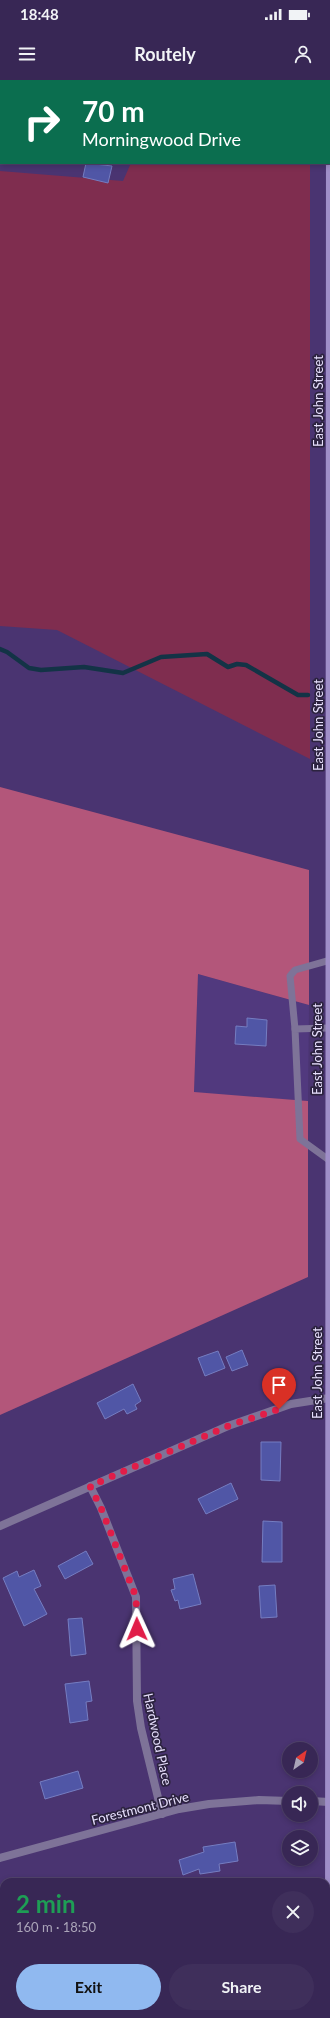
<!DOCTYPE html>
<html lang="en">
<head>
<meta charset="utf-8">
<style>
  :root { --surface:#382755; --page:#3f2f5b; --text:#f1f3f6; --muted:#aba5b9; --line:#52446c; --accent:#90b9f0 }
  body { margin:0; font-family:Lato,sans-serif; background:var(--page); color:var(--text); height:100vh; display:flex; flex-direction:column; font-size:15px; white-space:nowrap }
  * { box-sizing:border-box; margin:0 }
  p { font-size:13px; color:var(--muted) }
  .icon { flex:none; width:22px; height:22px; fill:none; stroke:currentColor; stroke-width:2; stroke-linecap:round; stroke-linejoin:round }
  .map { position:relative; flex:1; overflow:hidden }
  .details { position:absolute; left:0px; top:1798px; width:330px; height:140px; display:flex; flex-direction:column; background:var(--surface); border-radius:12px 12px 0 0; box-shadow:0 2px 6px #0003,0 0 0 1px var(--line) }
  .details>* { flex:none }
  .banner { position:absolute; left:0px; top:0px; width:330px; height:84px; box-shadow:0 2px 6px #0003,0 0 0 1px var(--line); background:#0b6e4f; color:#fff; overflow:hidden }
  .needle { width:26px; rotate:34deg }
  .tools { position:absolute; left:282px; top:1662px; display:grid; gap:8px }
  .tools a { display:grid; place-items:center; width:36px; height:36px; border-radius:50%; background:var(--surface); box-shadow:0 2px 6px #0003,0 0 0 1px var(--line); font-size:20px }
  .pin { position:absolute; display:grid; place-items:center; width:34px; height:34px; color:#fff; margin:-41px -17px; border-radius:50% 50% 50% 0; rotate:-45deg; box-shadow:0 0 4px #0007 }
  .pin .icon { rotate:45deg }
  .me { position:absolute; width:44px; margin:-22px; rotate:359deg; stroke-linejoin:round; filter:drop-shadow(0 0 3px #0008) }
  .turn { display:flex; align-items:center; gap:14px; height:84px; padding:0 16px; font-size:18px }
  .turn .icon { width:52px; height:52px; stroke-width:2.5 }
  .turn b { display:block; font-size:28px; line-height:34px }
  .round { display:grid; place-items:center; flex:none; width:42px; height:42px; border-radius:21px; background:var(--page) }
  .head { display:flex; align-items:center; justify-content:space-between; height:68px; padding:0 16px }
  h1 { font-size:24px; font-weight:700; line-height:30px; color:#1e9e55 }
  .cta { display:flex; gap:8px; margin-top:auto; padding:8px 16px }
  .cta a { flex:1; height:46px; border-radius:24px; background:var(--accent); color:#111; font-size:16px; font-weight:700; line-height:46px; text-align:center }
  .cta a+a { background:var(--page); color:var(--text) }
  .status { display:flex; justify-content:space-between; align-items:center; height:28px; padding:0 20px; background:var(--surface); direction:ltr }
  .status svg { height:11px; fill:currentColor }
  header { display:flex; justify-content:space-between; align-items:center; height:52px; padding:0 16px; background:var(--surface); font-size:18px; font-weight:700 }
  .map>svg:first-child { display:block }
  .built { fill:#51397e }
  .green { fill:#7f2d4f }
  .forest { fill:#b3567a }
  .lines { fill:none; stroke-linecap:round; stroke-linejoin:round }
  .stream { stroke:#133346; stroke-width:4.5 }
  .building { fill:#5056a6; stroke:#757dc1 }
  .lane { stroke:#7e7398; stroke-width:7 }
  .street { stroke:#7e7398; stroke-width:8 }
  .secondary { stroke:#9f8ec8; stroke-width:8 }
  .route { stroke:#e11d48; stroke-width:7; stroke-dasharray:0 12.6 }
  .labels { text-anchor:middle; stroke-width:3.5; stroke-linejoin:round; paint-order:stroke }
  .street-label { font-size:13px; fill:#e7dffd; stroke:#2c233f }
</style>
</head>
<body>
<div class="status"><b>18:48</b><svg viewBox="0 0 49 12"><path d="M0 12V9h3v3zM5 12V6h3v6zM10 12V3h3v9zM15 12V0h3v12zM26 1h20v11H26zM47 4h2v5h-2z"/></svg></div>
<header><svg class="icon" aria-label="menu" viewBox="0 0 24 24"><path d="M4 6h16M4 12h16M4 18h16"/></svg>Routely<svg class="icon" aria-label="person" viewBox="0 0 24 24"><circle cx="12" cy="8" r="4"/><path d="M4 21q1-7 8-7t8 7"/></svg></header>
<div class="map">
<svg width="330" height="1938" viewBox="0 0 330 1938">
  <rect width="100%" height="100%" fill="#4a3471"/>
  <!-- built -->
  <g class="built">
    <path d="M198 894 309 925 308 1021 194 1013Z"/>
    <path d="M103 1934H306V1938H104Z"/>
  </g>
  <!-- green -->
  <g class="green">
    <rect x="167" y="0" width="143" height="1"/>
    <path d="M131 83H310V679L57 550 0 546V91L123 101Z"/>
  </g>
  <!-- forest -->
  <path class="forest" d="M0 707 309 790V925L198 894 194 1012 308 1021V1197L0 1335Z"/>
  <g class="lines">
    <!-- stream -->
    <path class="stream" d="M0 569 7 572 29 588 41 590 84 587 123 593 161 577 207 574 228 587 237 584 246 585 298 615H308"/>
  </g>
  <!-- building -->
  <g class="building">
    <path d="M86 83 112 86 108 103 83 97Z"/>
    <path d="M247 938 267 940 266 966 235 964 236 946 247 947Z"/>
    <path d="M242 1270 248 1285 232 1291 226 1277Z"/>
    <path d="M218 1271 225 1288 205 1296 198 1278Z"/>
    <path d="M133 1304 141 1321 135 1325 137 1329 127 1334 124 1329 105 1339 97 1323Z"/>
    <path d="M261 1362H281L280 1401 261 1400Z"/>
    <path d="M231 1403 238 1419 206 1434 198 1419Z"/>
    <path d="M263 1441 282 1442V1482H262Z"/>
    <path d="M86 1471 93 1484 65 1499 58 1486Z"/>
    <path d="M34 1490 41 1506 34 1509 47 1534 24 1546 3 1498 17 1491 19 1497Z"/>
    <path d="M193 1494 201 1524 180 1529 178 1520 175 1521 171 1510 175 1509 173 1499Z"/>
    <path d="M275 1505 277 1537 261 1538 259 1506Z"/>
    <path d="M82 1538 86 1574 71 1576 68 1539Z"/>
    <path d="M89 1601 92 1621 86 1622 88 1640 70 1643 65 1604Z"/>
    <path d="M78 1691 83 1708 45 1719 40 1702Z"/>
    <path d="M235 1762 238 1781 219 1784 220 1791 200 1794 199 1789 183 1795 179 1780 204 1772 203 1767Z"/>
  </g>
  <g class="lines">
    <!-- lane -->
    <g class="lane">
      <path d="M328 948 295 949 300 1059 329 1080"/>
      <path d="M295 949 290 896 295 890 330 880"/>
      <path d="M292 1938V1934"/>
    </g>
    <!-- street -->
    <g class="street">
      <path d="M90 1406 101 1428 136 1517 137 1621 141 1648 162 1734"/>
      <path d="M0 1446 228 1346 291 1324 329 1318"/>
      <path d="M311 1721 329 1722"/>
      <path d="M0 1778 179 1729 209 1724 259 1720 289 1721"/>
    </g>
    <!-- secondary -->
    <path class="secondary" d="M329 1938 330 0"/>
  </g>
  <g class="lines">
    <!-- route -->
    <path class="route" d="M137 1549 136 1517 101 1428 90 1406 228 1346 279 1329"/>
  </g>
  <g class="labels">
    <!-- street labels -->
    <g class="street-label">
      <text transform="translate(318 321) rotate(-90)" y="5">East John Street</text>
      <text transform="translate(318 645) rotate(-90)" y="5">East John Street</text>
      <text transform="translate(317 969) rotate(-90)" y="5">East John Street</text>
      <text transform="translate(317 1293) rotate(-90)" y="5">East John Street</text>
      <text transform="translate(158 1659) rotate(78)" y="5">Hardwood Place</text>
      <text transform="translate(140 1728) rotate(-14)" y="5">Forestmont Drive</text>
    </g>
  </g>
</svg>
<div class="tools">
<a><svg class="needle" viewBox="-14 -14 28 28"><path d="M0-13l5 13h-10z" fill="#e53935"/><path d="M0 13l5-13h-10z" fill="#aba5b9"/></svg></a>
<a><svg class="icon" aria-label="sound" viewBox="0 0 24 24"><path d="M4 9h4l5-4v14l-5-4H4zM17 9q2 3 0 6"/></svg></a>
<a><svg class="icon" aria-label="layers" viewBox="0 0 24 24"><path d="M12 4l9 5-9 5-9-5zM3 14l9 5 9-5"/></svg></a>
</div>
<div class="pin" style="left:279px;top:1329px;background:#d93025"><svg class="icon" aria-label="arrive" viewBox="0 0 24 24"><path d="M6 21V4h12l-3 4 3 4H6"/></svg></div>
<svg class="me" style="left:137px;top:1549px" viewBox="-20 -20 40 40"><path d="M0-17L14 15 0 8-14 15z" fill="#e11d48" stroke="#fff" stroke-width="4"/></svg>
<div class="banner">
<div class="turn"><svg class="icon" aria-label="right" viewBox="0 0 24 24"><path d="M7 20v-9h11M14 6l5 5-5 5"/></svg><div><b>70 m</b>Morningwood Drive</div></div>
</div>
<section class="details">
<div class="head"><div><h1>2 min</h1><p>160 m · 18:50</p></div><a class="round"><svg class="icon" aria-label="close" viewBox="0 0 24 24"><path d="M6 6l12 12M18 6L6 18"/></svg></a></div>
<div class="cta"><a>Exit</a><a>Share</a></div>
</section>
</div>
</body>
</html>
